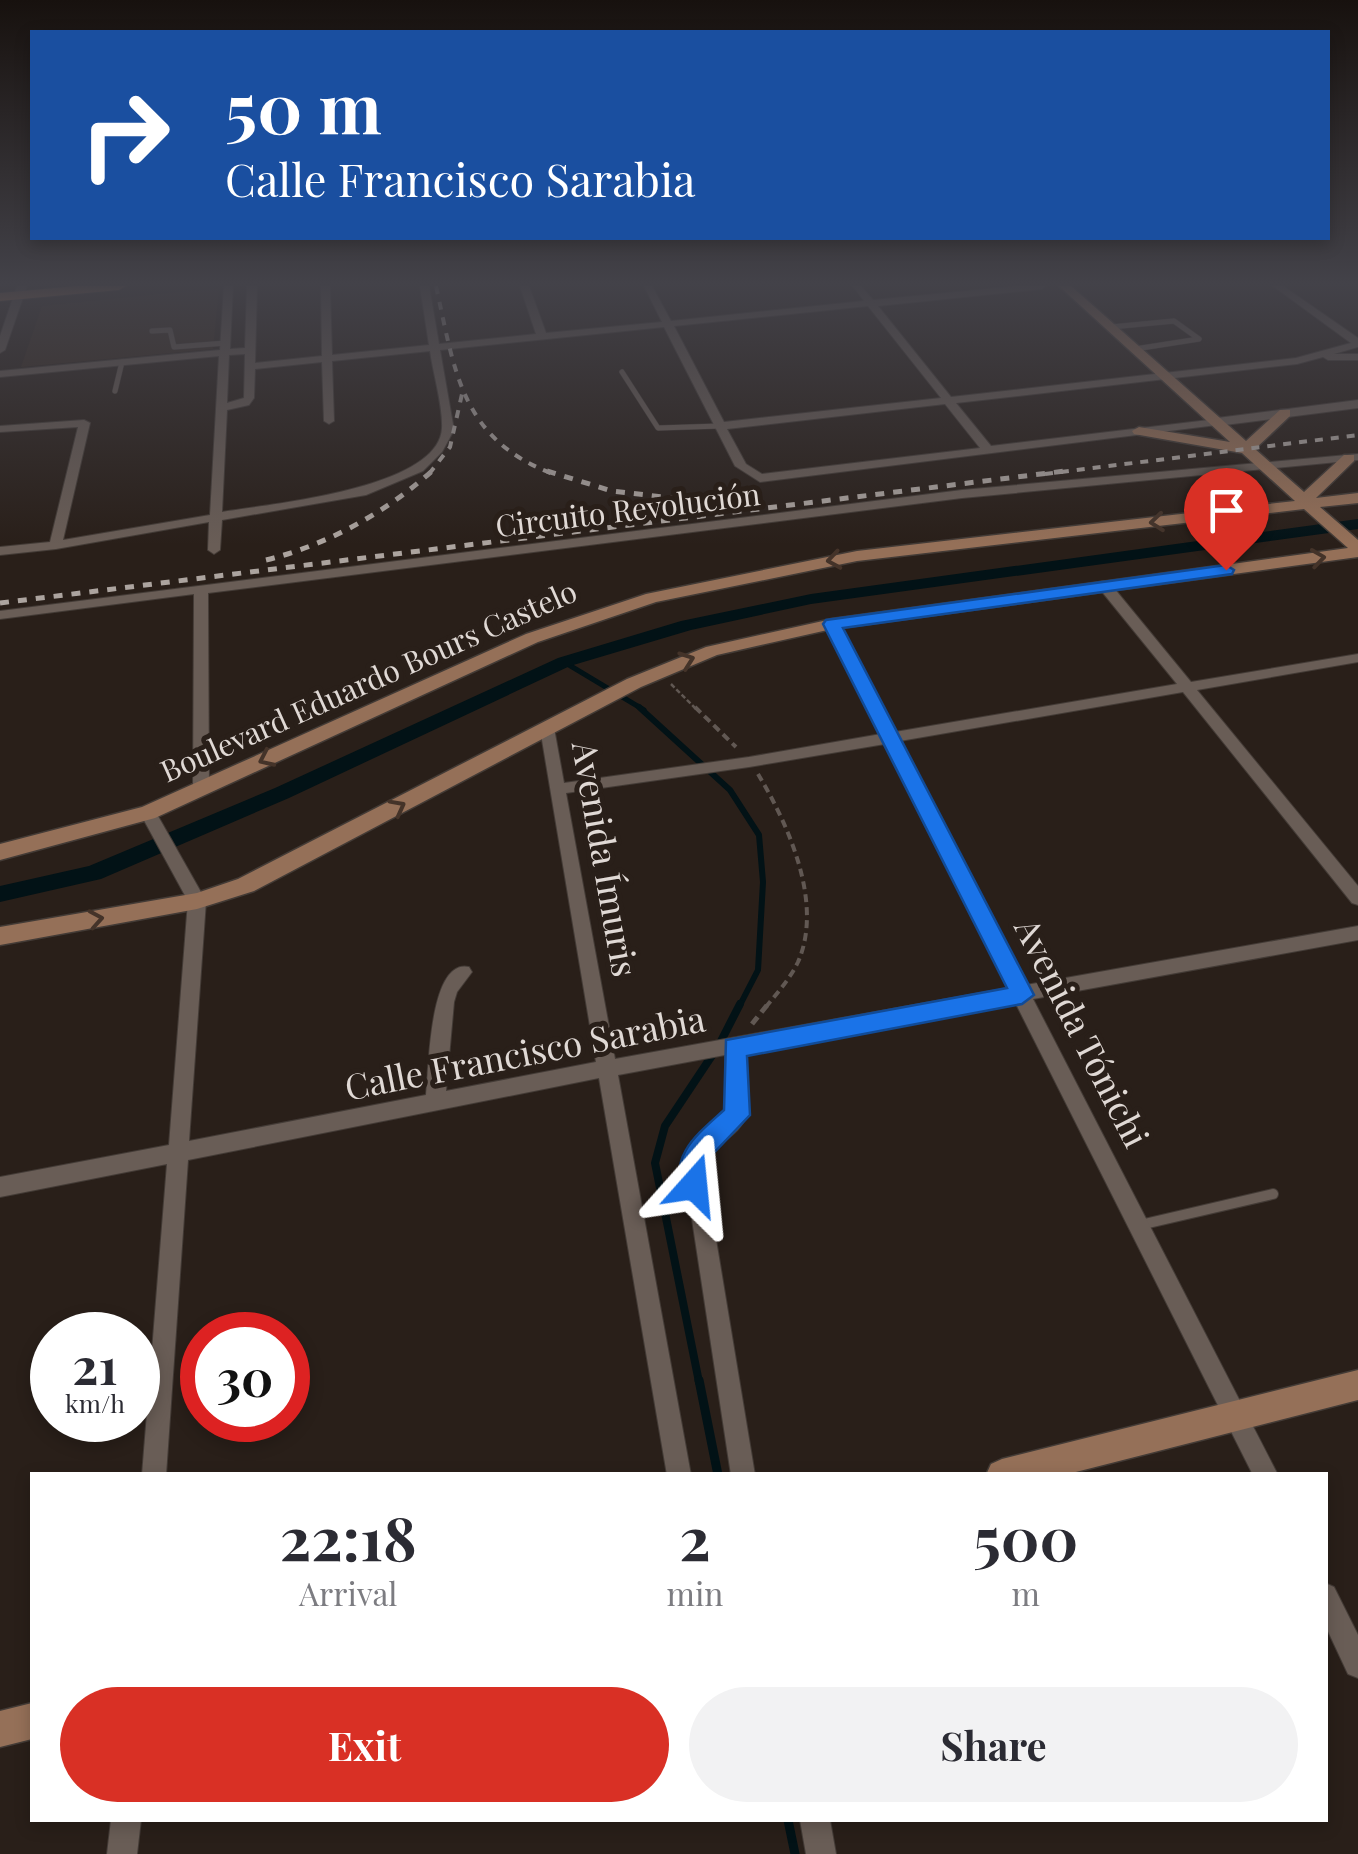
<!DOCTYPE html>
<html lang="en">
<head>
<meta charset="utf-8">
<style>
  :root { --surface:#fff; --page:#f2f2f3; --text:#2b2b33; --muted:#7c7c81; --accent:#d93025 }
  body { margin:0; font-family:"Playfair Display",serif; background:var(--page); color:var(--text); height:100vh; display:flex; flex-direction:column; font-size:38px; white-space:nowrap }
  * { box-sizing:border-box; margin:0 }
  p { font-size:32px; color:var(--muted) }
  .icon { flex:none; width:55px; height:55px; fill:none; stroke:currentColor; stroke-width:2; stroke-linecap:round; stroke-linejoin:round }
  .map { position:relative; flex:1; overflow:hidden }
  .sheet { position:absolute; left:30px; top:1472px; width:1298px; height:350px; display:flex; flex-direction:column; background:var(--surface); border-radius:0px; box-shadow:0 5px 15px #0003 }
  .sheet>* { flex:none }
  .top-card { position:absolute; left:30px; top:30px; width:1300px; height:210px; border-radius:0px; box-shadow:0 5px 15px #0003; background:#1a4fa0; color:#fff; overflow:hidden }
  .speed { position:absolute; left:30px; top:1312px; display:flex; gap:20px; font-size:50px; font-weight:700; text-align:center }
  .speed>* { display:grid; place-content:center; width:130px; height:130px; border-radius:50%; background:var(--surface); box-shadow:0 5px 15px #0003; line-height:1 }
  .speed small { font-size:25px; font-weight:400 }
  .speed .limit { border:15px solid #d22; background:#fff; color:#111 }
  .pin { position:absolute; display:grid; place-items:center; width:85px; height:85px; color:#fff; margin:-102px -42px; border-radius:50% 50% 50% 0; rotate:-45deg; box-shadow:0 0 10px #0007 }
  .pin .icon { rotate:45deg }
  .me { position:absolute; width:110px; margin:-55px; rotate:18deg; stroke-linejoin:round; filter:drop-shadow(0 0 8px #0008) }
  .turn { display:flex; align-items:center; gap:35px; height:210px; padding:0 30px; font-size:45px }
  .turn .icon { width:130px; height:130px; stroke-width:2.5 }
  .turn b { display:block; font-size:70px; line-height:85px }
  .eta { display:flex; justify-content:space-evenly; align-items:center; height:170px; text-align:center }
  .eta b { font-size:60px; font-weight:700; line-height:70px }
  .primary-button { display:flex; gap:20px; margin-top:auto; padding:20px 30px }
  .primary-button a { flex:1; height:115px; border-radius:60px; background:var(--accent); color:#fff; font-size:40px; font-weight:700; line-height:115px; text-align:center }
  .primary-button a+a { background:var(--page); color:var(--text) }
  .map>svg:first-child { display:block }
  .built { fill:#35271d }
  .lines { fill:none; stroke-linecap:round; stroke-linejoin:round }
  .stream-far3 { stroke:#021216; stroke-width:5 }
  .stream-far2 { stroke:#021216; stroke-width:6 }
  .stream-far1 { stroke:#021216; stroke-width:8 }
  .stream { stroke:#021216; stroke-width:9 }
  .canal { fill:#021216; fill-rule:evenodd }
  .service-far1-casing { stroke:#433b36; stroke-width:6 }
  .service-casing { stroke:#433b36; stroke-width:12 }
  .minor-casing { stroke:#433b36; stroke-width:2 }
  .tertiary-casing { stroke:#433b36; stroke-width:2 }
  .secondary-casing { stroke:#433b36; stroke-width:3 }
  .trunk-casing { stroke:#433b36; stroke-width:2 }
  .path-far2 { stroke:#615853; stroke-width:2.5; stroke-dasharray:5 2.5; stroke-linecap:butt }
  .path-far1 { stroke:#615853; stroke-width:4; stroke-dasharray:8 5; stroke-linecap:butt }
  .path { stroke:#615853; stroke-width:5; stroke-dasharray:9 6; stroke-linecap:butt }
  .service-far1 { stroke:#695d56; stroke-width:5 }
  .service { stroke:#695d56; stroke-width:10 }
  .minor { fill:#695d56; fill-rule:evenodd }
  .tertiary { fill:#695d56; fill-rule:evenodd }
  .secondary { fill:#957058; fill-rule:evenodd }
  .trunk { fill:#de905b; fill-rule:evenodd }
  .rail-far1 { stroke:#aca49f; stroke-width:4; stroke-dasharray:8 8; stroke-linecap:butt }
  .rail { stroke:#aca49f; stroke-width:5; stroke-dasharray:9 9; stroke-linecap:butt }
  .oneway { stroke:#443329 }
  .route { fill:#1a73e8; stroke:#114b97; stroke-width:2.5 }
  .labels { text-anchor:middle; stroke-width:10; stroke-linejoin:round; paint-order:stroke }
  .far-street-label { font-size:30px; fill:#e0d9d5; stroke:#291f19 }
  .street-label { font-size:35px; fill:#e0d9d5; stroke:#291f19 }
</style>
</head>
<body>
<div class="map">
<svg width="1358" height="1854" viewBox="0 0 1358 1854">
  <rect width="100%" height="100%" fill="#291f19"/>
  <!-- built -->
  <path class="built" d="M219 288 213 349 21 367 42 306Z"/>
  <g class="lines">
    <!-- stream-far3 -->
    <path class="stream-far3" d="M564 662 644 710"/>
    <!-- stream-far2 -->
    <path class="stream-far2" d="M639 707 730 790 759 835 763 882 758 970 739 1007"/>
    <!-- stream-far1 -->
    <g class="stream-far1">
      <path d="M720 1043 740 1004"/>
      <path d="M699 1382 655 1163 665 1126 713 1054"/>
    </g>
    <!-- stream -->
    <g class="stream">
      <path d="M699 1380 718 1475"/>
      <path d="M788 1820 795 1854"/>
    </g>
    <!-- canal -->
    <path class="canal" d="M1358 519V529L811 604 691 630 570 666 289 798 101 879 0 902V886L89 866 275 788 558 658 681 621 811 594Z"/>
    <!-- service-far1 casing -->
    <g class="service-far1-casing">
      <g id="service-far1">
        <path d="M1111 327 1174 321 1199 339 1135 349"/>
        <path d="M152 331 170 330 174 347 226 343"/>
        <path d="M622 372 658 428 720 426"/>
        <path d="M115 391 122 362"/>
      </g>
    </g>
    <!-- service casing -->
    <g class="service-casing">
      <path id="service" d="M1140 1225 1273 1194"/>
    </g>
    <!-- minor casing -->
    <g class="minor-casing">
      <g id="minor">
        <path d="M17 286H27L5 350 0 353V336Z"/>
        <path d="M224 286H233L230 349 245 348 247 286H257L255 363 322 356 321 286H330L332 355 429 345 420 286H429L439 344 536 334 520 286H529L546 333 662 322 644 286H652L671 321 864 301 853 286H861L873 300 1019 286H1046L1042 289 878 306 951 397 1296 358 1351 343 1273 286H1283L1358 338V347L1334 354H1358V360H1328L1323 357 1297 364 956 403 991 446 1217 419 1222 422 1217 425 760 482 735 466 664 327 440 350 454 430 442 452 423 471 366 495 222 520 220 550 214 554 208 550 209 522 56 549 0 555V547L50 542 78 427 0 432V426L84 420 90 423 63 540 210 515 219 356 0 377V371L220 350ZM868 306 941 398 724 422 674 326ZM430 351C433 373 443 406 442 428 439 489 269 504 222 512L227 410 249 405 254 398 255 369 322 362 324 421 329 424 334 421 332 361ZM245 354 244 398 227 403 229 355ZM945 404 980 448 762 474 746 464 727 429Z"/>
        <path d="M1358 454V460L962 498 208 593 209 789 201 794 193 789 194 594 0 619V611L962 490Z"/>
        <path d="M1104 581 1109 582 1191 682 1358 654V662L1197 690 1358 886V905L1352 903 1183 692 900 741 1026 985 1358 926V940L1033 999 1278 1475H1253L1015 1002 744 1052C745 1068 751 1104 746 1117 738 1138 711 1144 704 1167L755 1475H731L684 1167 693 1144 727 1112 725 1055 618 1075 691 1475H667L599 1078 188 1160 166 1475H142L167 1164 0 1197V1177L169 1145 188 901 140 813 142 809H154L206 901 189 1141 426 1095C429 1069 429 958 469 967L472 972 457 992 454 1002 446 1091 596 1062 540 728 542 724H552L554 728 564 783 749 757 881 734 825 624 832 620 839 624 895 732 1177 684 1099 588V582ZM885 744 1008 988 615 1059 566 793 749 767Z"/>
        <path d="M1325 1583 1334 1587 1358 1635V1678L1348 1674 1325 1625Z"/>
        <path d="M111 1820H141L137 1854H107Z"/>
        <path d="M800 1820H830L836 1854H806Z"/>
      </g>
    </g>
    <!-- tertiary casing -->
    <g class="tertiary-casing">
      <path id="tertiary" d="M1358 400V408L1217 426 1211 422 1217 418Z"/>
    </g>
    <!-- secondary casing -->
    <g class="secondary-casing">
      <g id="secondary">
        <path d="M1059 286H1071L1246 441 1280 410H1290V416L1255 449 1304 492 1344 455H1354V461L1316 498 1358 493V503L1320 507 1358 540V557L832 629 717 655 641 687 254 891 197 909 0 945V927L197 893 238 879 627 679 706 647 832 619 1348 548 1304 509 857 561 656 602 538 642 155 818 0 860V844L142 807 526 634 646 594 857 551 1295 501 1242 453 1134 434 1132 431 1139 427 1230 442Z"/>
        <path d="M1358 1370V1400L1064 1475H986L991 1464 1002 1459Z"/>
        <path d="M32 1703V1739L0 1747V1711Z"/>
      </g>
    </g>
    <!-- trunk casing -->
    <g class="trunk-casing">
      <path id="trunk" d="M77 286H126L119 290 0 301V293Z"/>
    </g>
    <!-- path-far2 -->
    <path class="path-far2" d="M671 684 697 710"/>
    <!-- path-far1 -->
    <g class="path-far1">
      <path d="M695 707 736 747"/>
      <path d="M758 774C788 824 824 903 798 962 790 979 777 993 766 1007"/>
    </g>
    <!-- path -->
    <path class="path" d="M752 1024 768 1004"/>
    <!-- service-far1 -->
    <use href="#service-far1" class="service-far1"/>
    <!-- service -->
    <use href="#service" class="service"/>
    <!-- minor -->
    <use href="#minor" class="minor"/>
    <!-- tertiary -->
    <use href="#tertiary" class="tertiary"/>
    <!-- secondary -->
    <use href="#secondary" class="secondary"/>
    <!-- trunk -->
    <use href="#trunk" class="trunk"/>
    <!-- rail-far1 -->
    <g class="rail-far1">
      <path d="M436 286C455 372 461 439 553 474"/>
      <path d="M429 474 450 447 462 394"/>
      <path d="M1045 474 1358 435"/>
    </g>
    <!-- rail -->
    <g class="rail">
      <path d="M547 471 612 491 724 504"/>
      <path d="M266 560C327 545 385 513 432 471"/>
      <path d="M0 603 1065 471"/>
    </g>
  </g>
  <!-- one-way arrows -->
  <defs><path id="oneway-chevron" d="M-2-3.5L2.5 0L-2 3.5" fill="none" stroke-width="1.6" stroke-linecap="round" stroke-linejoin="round" transform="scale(2.5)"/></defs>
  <g class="oneway">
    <use href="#oneway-chevron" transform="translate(1157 522) rotate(174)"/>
    <use href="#oneway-chevron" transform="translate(1318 558) rotate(-8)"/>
    <use href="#oneway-chevron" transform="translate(834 560) rotate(171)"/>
    <use href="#oneway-chevron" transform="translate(687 660) rotate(-20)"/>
    <use href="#oneway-chevron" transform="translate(266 759) rotate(155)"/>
    <use href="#oneway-chevron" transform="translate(398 807) rotate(-28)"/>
    <use href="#oneway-chevron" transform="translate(96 919) rotate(-10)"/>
  </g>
  <!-- sky -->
  <linearGradient id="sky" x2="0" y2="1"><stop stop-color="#17110e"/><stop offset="0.52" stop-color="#434249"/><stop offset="1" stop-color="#434249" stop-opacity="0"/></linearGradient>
  <rect width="1358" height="545" fill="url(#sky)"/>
  <!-- route -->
  <path class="route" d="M1226 565 1234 570 1232 574 843 628 1034 995 1022 1004 747 1056 750 1115 709 1158 704 1194 694 1198 684 1194C667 1156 699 1133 724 1110L726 1040 1007 988 823 624 826 620Z"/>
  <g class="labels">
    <!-- far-street labels -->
    <g class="far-street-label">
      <text transform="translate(628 511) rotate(-7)" y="10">Circuito Revolución</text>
      <text transform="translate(369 682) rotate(-24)" y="10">Boulevard Eduardo Bours Castelo</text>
    </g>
    <!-- street labels -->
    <g class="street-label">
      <text transform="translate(604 859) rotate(80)" y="12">Avenida Ímuris</text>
      <text transform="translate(1081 1033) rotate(63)" y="12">Avenida Tónichi</text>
      <text transform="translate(525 1054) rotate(-11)" y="12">Calle Francisco Sarabia</text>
    </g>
  </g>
</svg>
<div class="speed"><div>21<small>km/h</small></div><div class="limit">30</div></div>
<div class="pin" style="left:1226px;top:570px;background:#d93025"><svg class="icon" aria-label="arrive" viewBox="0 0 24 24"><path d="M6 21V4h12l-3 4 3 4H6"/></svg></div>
<svg class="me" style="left:694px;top:1185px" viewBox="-20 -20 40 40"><path d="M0-17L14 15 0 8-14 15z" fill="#1a73e8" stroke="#fff" stroke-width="4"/></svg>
<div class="top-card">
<div class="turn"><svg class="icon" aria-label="right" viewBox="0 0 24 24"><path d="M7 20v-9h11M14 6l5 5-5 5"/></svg><div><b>50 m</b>Calle Francisco Sarabia</div></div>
</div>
<section class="sheet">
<div class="eta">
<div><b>22:18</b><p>Arrival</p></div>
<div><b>2</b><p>min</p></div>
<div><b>500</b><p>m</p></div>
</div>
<div class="primary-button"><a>Exit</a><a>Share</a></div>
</section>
</div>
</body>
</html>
